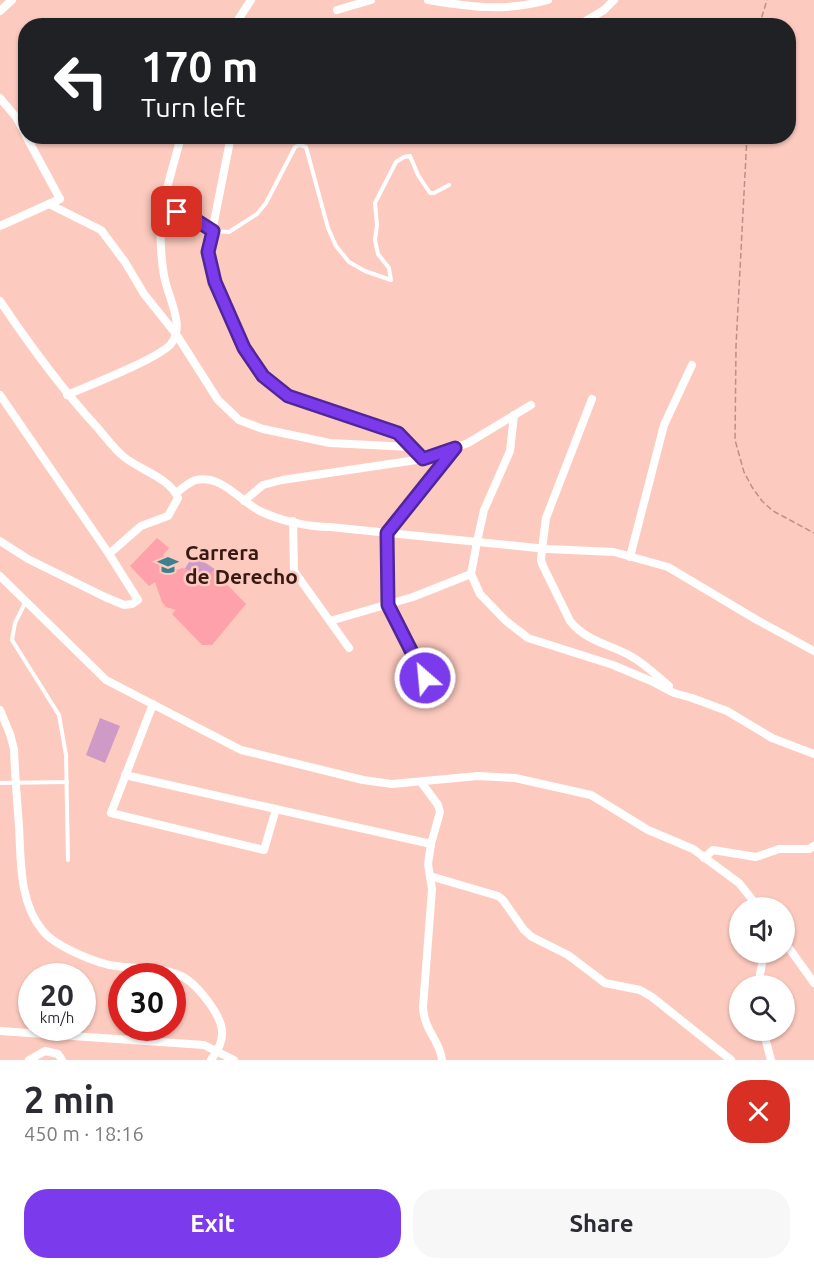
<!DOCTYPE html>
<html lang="en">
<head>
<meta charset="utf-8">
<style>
  :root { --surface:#fff; --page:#f7f7f7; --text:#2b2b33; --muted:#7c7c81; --accent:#7c3aed }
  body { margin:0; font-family:Ubuntu,sans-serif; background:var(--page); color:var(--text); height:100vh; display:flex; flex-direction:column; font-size:22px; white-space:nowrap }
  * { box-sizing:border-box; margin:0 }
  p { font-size:20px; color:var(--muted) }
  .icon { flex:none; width:33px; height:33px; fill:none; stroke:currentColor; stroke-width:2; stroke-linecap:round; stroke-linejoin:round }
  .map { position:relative; height:1060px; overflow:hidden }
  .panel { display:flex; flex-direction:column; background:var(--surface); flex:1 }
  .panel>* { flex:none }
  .banner { position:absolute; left:18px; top:18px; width:778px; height:126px; border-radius:24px; box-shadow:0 2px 4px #0004; background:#202124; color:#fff; overflow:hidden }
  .controls { position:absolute; left:729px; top:897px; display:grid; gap:12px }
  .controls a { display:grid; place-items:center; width:66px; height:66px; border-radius:50%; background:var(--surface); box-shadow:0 2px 4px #0004; font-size:30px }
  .speed { position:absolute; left:18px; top:963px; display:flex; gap:12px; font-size:30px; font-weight:700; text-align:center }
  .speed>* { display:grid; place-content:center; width:78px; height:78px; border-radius:50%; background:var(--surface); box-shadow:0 2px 4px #0004; line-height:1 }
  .speed small { font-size:15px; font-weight:400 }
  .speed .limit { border:9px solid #d22; background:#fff; color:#111 }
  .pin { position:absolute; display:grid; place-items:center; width:51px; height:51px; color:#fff; margin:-26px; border-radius:12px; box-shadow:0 3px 9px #0006 }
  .me { position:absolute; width:66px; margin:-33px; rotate:333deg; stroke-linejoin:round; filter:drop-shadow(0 0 4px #0008) }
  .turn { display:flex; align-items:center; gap:21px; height:126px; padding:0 24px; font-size:27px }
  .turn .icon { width:78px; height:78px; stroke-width:2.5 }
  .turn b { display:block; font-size:42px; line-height:51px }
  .round { display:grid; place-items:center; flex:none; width:63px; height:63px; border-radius:24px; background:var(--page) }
  .head { display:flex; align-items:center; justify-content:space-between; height:102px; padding:0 24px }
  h1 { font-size:36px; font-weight:700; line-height:45px }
  .action { display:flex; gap:12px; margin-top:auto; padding:12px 24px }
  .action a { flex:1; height:69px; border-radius:24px; background:var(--accent); color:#fff; font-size:24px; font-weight:700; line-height:69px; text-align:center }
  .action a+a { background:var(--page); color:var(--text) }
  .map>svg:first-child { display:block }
  .green { fill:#d09ac6 }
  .building { fill:#fea1aa }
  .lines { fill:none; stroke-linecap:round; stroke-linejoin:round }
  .path { stroke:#bc9087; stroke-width:1.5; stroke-dasharray:6 3; stroke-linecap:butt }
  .service { stroke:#fff; stroke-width:4 }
  .minor { stroke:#fff; stroke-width:8 }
  .route-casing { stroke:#51269a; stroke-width:15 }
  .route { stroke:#7c3aed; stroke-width:10 }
  .labels { text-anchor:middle; stroke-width:5; stroke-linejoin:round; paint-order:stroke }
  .poi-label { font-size:21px; font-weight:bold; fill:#371812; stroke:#fdcabf; text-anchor:start }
</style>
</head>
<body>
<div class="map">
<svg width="814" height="1060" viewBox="0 0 814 1060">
  <rect width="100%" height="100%" fill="#fdcabf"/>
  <!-- green -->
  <g class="green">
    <path d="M194 555 216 570 192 606 170 590Z"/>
    <path d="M100 718 120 726 105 763 86 755Z"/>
  </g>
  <!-- building -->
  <path class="building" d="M157 538 169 548 163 555 177 570 182 568 192 571 200 584 213 570 246 604 212 645H202L172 614 176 610 166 607 162 602 155 582 149 586 130 566Z"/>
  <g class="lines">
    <!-- path -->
    <g class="path">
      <path d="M759 26 767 0"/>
      <path d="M747 136 736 346 735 440 744 472 752 487 762 501 773 511 814 533"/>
    </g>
    <!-- service -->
    <g class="service">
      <path d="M163 209 191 217 213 231 229 232 257 214 266 203 295 147 300 145 306 147 328 228 336 246 349 262 365 271 391 280 389 268 378 254 375 240 377 225 375 203 396 162 404 157 410 156 418 175 430 193H434L449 185"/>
      <path d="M25 603 15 623 12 640 59 715 66 755 68 860"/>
      <path d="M0 783 67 782"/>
    </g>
    <!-- minor -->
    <g class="minor">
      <path d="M428 0C471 7 505 12 548 0"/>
      <path d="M337 10 371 0"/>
      <path d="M0 11 12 0"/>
      <path d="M579 25 604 10 614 0"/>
      <path d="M234 26 251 0"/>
      <path d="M0 98 16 117 26 135"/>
      <path d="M231 136 208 252 215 282 244 348 263 376 288 396 398 433 423 459"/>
      <path d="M49 204 101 230 125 262 144 294 176 334 218 400 239 420 263 429 330 443 411 447"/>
      <path d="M0 226 60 199 26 136"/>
      <path d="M0 301C29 344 60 387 96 426 105 436 113 448 124 457 140 470 170 478 178 498L168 516 141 526 109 554"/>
      <path d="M0 395 109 554 138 600 132 604 124 605 105 597 28 559 0 541"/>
      <path d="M67 395C90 385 155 360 170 345 186 328 169 299 165 280 161 263 159 228 162 212 166 187 175 161 181 136"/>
      <path d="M592 399 546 518 542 549 541 560 543 566 570 621C585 640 607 644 627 654 643 662 656 675 669 686"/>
      <path d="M514 415 510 451 484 510 477 542 471 574 480 594 506 621 528 638 613 665 651 681 674 693 692 698 727 711 772 738 814 754"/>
      <path d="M176 493C182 489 190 481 196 480 222 474 240 502 262 512 281 521 309 527 330 527L547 549 614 552 668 567 757 620 814 651"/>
      <path d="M244 501 263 485 282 480 423 459 468 443 531 405"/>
      <path d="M293 521 294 571 349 648"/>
      <path d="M630 557 664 425 692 365"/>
      <path d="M0 576 106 680 241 750 363 780 392 784 478 776 515 778 591 795 648 830 693 849 739 883 759 908"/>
      <path d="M330 621 413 597 471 574"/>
      <path d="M425 678 388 605 387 533 454 449"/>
      <path d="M153 704 111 813 264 850 276 809"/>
      <path d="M0 710 10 734 14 749C15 775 17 801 19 826 21 861 19 903 43 931 55 946 97 964 116 966 137 969 159 967 179 975 195 981 221 1014 222 1031 223 1042 217 1052 211 1060"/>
      <path d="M125 775 431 844"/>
      <path d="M421 782 438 805 440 812 431 844 428 864 432 889 423 1007C424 1031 440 1040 442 1060"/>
      <path d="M704 858 713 850 756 857 779 849H809L814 846"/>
      <path d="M430 876 498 896 503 900 524 930 532 937 568 955 605 983 640 990 652 997 731 1060"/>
      <path d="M784 941 814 983"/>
      <path d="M758 986 764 952"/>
      <path d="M763 1030 771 1060"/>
      <path d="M0 1031 204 1045 234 1060"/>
      <path d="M29 1060 45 1051 58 1054 62 1060"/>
    </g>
  </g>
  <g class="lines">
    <!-- route casing -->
    <g class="route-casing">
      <path id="route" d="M177 212 191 217 213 231 208 252 215 282 244 348 263 376 288 396 398 433 423 459 455 448 387 533 388 605 425 678"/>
    </g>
    <!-- route -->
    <use href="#route" class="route"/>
  </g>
  <!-- icons -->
  <defs>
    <g id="university-bare" transform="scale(1.62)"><path d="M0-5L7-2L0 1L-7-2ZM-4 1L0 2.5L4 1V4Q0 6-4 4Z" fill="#3d818f" stroke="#fdcabf" stroke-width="2.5" paint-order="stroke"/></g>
  </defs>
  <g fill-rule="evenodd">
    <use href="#university-bare" x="168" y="565"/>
  </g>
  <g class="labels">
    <!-- poi labels -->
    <g class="poi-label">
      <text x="185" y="560">Carrera<tspan x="185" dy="24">de Derecho</tspan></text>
    </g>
  </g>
</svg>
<div class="controls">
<a><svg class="icon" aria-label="sound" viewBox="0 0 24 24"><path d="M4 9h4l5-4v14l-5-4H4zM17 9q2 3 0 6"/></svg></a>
<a><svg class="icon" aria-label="search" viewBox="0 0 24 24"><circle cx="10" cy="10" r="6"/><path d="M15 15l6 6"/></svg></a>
</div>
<div class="speed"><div>20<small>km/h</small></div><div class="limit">30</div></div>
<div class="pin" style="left:177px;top:212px;background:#d93025"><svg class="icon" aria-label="arrive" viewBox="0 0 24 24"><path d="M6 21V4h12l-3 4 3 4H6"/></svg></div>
<svg class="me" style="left:425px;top:678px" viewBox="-20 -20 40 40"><circle r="17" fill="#7c3aed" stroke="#fff" stroke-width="3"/><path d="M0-11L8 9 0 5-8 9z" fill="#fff"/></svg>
<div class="banner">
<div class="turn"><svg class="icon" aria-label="left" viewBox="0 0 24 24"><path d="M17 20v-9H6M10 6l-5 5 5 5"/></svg><div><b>170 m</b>Turn left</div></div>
</div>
</div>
<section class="panel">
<div class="head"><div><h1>2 min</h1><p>450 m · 18:16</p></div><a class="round" style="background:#d93025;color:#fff"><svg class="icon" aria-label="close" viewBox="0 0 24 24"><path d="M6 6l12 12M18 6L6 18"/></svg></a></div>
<div class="action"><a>Exit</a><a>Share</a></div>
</section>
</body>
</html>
